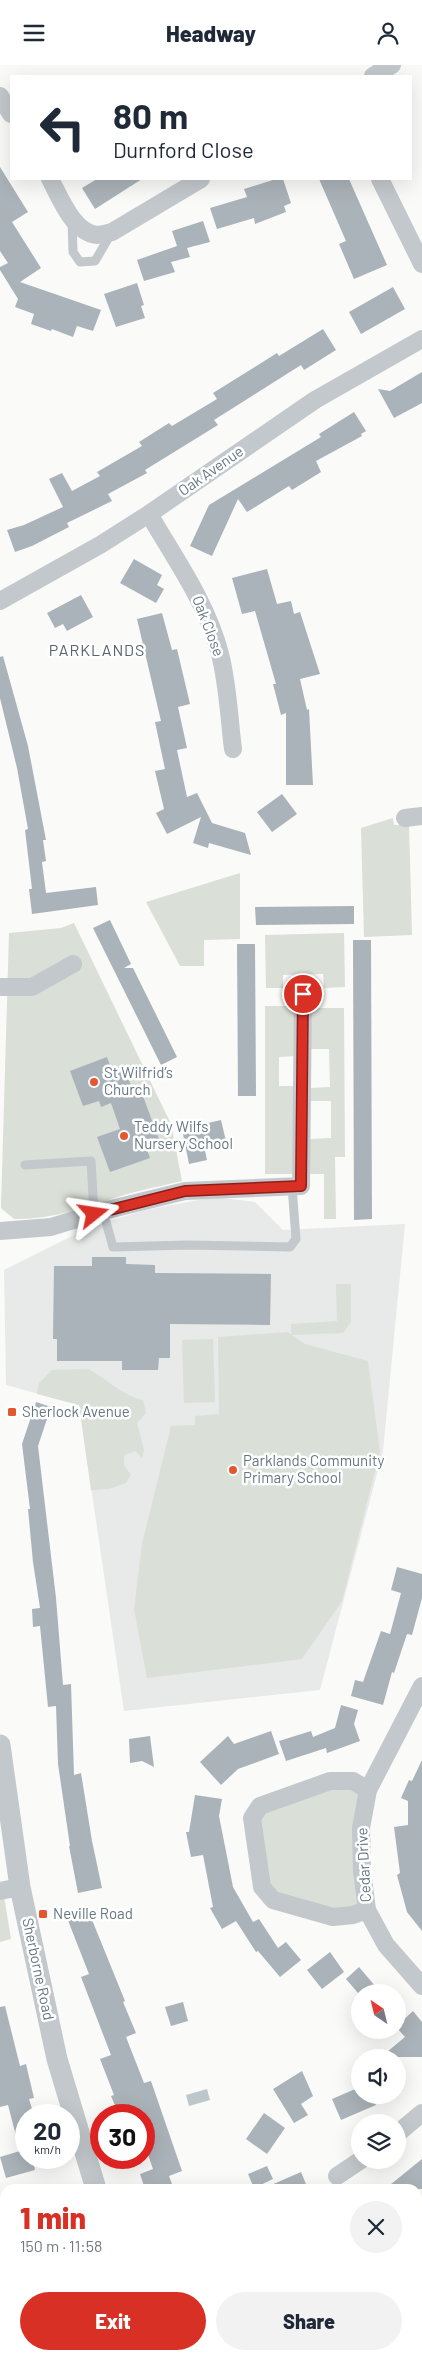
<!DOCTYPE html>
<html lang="en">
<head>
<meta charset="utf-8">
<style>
  :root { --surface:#fff; --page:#f2f2f3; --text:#1f2937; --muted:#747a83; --accent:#d93025 }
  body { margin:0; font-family:Barlow,sans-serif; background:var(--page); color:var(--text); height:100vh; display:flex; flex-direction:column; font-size:19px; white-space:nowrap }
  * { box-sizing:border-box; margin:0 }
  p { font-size:16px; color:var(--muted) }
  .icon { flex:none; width:28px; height:28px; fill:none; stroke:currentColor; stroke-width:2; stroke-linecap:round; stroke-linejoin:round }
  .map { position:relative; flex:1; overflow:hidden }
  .sheet { position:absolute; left:0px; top:2119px; width:422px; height:176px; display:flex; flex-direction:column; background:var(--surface); border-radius:15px 15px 0 0; box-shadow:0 5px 20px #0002 }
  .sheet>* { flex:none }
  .guide { position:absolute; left:10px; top:10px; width:402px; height:105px; border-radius:0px; box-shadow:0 5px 20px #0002; background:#fff; color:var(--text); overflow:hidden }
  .needle { width:32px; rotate:325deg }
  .buttons { position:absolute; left:351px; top:1919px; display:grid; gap:10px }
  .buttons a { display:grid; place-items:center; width:55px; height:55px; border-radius:50%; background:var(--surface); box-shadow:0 5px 20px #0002; font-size:25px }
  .speed { position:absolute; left:15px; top:2039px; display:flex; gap:10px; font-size:25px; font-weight:700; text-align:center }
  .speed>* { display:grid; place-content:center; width:65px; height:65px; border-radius:50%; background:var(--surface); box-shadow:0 5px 20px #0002; line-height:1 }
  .speed small { font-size:12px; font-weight:400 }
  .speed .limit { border:8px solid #d22; background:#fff; color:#111 }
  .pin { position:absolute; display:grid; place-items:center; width:42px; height:42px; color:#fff; margin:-21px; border:2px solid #fff; border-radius:50%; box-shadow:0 1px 5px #0007 }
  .me { position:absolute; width:55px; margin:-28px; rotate:75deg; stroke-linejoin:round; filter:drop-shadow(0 0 4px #0008) }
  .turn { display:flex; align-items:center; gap:18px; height:105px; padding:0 20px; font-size:22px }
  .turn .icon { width:65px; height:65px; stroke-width:2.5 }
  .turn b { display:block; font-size:35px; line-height:42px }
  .round { display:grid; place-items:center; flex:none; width:52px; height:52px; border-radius:26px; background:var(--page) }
  .overview { display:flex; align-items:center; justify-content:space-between; height:85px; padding:0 20px }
  h1 { font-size:30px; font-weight:800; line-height:38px; color:var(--accent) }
  .action { display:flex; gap:10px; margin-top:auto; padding:10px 20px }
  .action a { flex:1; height:58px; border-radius:30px; background:var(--accent); color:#fff; font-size:20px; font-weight:800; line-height:58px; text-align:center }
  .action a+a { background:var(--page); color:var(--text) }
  header { display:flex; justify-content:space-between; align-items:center; height:65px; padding:0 20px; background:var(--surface); font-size:22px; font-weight:800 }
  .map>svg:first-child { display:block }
  .built { fill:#e8e9e9 }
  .green { fill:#dadfd7 }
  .water { fill:#bbc7cb }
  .building { fill:#aab3b9 }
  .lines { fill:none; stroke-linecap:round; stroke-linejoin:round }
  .service { stroke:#c3c8cc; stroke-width:9 }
  .minor { stroke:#c3c8cc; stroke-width:18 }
  .tertiary { stroke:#c3c8cc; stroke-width:21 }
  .route-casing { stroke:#8d1f18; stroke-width:12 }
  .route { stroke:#d93025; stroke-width:9 }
  .poi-dot { fill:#e4572e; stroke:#fff; stroke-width:2 }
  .labels { text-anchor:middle; stroke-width:5; stroke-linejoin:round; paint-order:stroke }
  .street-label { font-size:15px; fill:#657683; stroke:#fff }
  .poi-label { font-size:15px; fill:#657683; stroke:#fff; text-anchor:start }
  .neighbourhood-label { font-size:16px; letter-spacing:1px; fill:#57646e; stroke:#fff }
</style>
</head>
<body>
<header><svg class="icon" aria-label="menu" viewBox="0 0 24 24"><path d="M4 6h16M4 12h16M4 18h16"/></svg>Headway<svg class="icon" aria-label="person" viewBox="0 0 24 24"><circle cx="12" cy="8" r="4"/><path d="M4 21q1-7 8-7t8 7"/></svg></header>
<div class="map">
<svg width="422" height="2294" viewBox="0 0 422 2294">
  <rect width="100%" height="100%" fill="#fafaf8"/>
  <!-- built -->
  <path class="built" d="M215 1132 255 1137 283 1165 405 1159 383 1386 320 1625 124 1646 79 1340 6 1320 4 1205 70 1172 107 1157 145 1145Z"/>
  <!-- green -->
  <g class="green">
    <path d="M393 753 394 760H409L412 870 364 872 361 763Z"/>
    <path d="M240 808V874L204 875V901H180L146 837Z"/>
    <path d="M74 858 171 1059 182 1116C161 1121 139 1125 118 1132 84 1143 50 1155 14 1154L1 1143 9 868 61 863Z"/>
    <path d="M344 868 345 922 324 923 323 909 283 910V923H266L265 870Z"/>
    <path d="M265 941H298V991L279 992V1021H297V1109H265Z"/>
    <path d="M311 943H344L345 1092H335L336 1154H324V1109H310V1074L331 1073V1036H309V1023L330 1022 329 984H311Z"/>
    <path d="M336 1219H351V1257L343 1268 292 1270 305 1279 368 1296 380 1387 342 1536 302 1594 147 1613 134 1544 142 1479 171 1361 195 1360V1351L219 1349 218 1272 288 1267 291 1270V1259L337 1256Z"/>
    <path d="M213 1274 215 1337 184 1338 182 1275Z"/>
    <path d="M88 1304C108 1315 121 1330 143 1335L146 1348 137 1358 144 1385 142 1393 135 1386 124 1390V1400L131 1410 126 1418 109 1424 91 1425 79 1340 37 1329 39 1318 52 1305Z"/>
    <path d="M330 1720H351L362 1729 360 1841 333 1849 275 1833 266 1820 255 1754 262 1744Z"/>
    <path d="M4 1831 11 1874 0 1877V1832Z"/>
    <path d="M318 2290H360L359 2294H320Z"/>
  </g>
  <!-- water -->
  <path class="water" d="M207 2024 210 2035 189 2041 186 2030Z"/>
  <!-- building -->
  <g class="building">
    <path d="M0 102 28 147 12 157 41 203 20 217 101 245 93 266 77 261 73 272 52 264 51 266 31 259 34 249 15 242 18 234 0 205V202L8 198 0 186Z"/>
    <path d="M97 114H142L95 144 82 123Z"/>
    <path d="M276 114H283L291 138 284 141 286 147 255 159 254 153 217 164 210 143 247 132 244 124Z"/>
    <path d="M319 114H349L387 200 354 214 339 179 346 176Z"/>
    <path d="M203 156 210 177 187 183 190 192 171 197 175 207 144 216 137 195 177 181 172 166Z"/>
    <path d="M137 218 144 240 141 241 145 253 116 262 104 229Z"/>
    <path d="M393 222 405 244 361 269 349 247Z"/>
    <path d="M323 264 336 285 304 305 301 300 214 355 218 360 145 405 147 408 108 429 112 436 67 458 69 462 32 481 15 487 7 465 24 460 63 442 49 414 62 408 72 426 100 411 97 407 142 381 139 377 169 358 172 361 217 334 213 328 277 288 279 291Z"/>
    <path d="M422 307V338L394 353 378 324 390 326Z"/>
    <path d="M354 347 366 366 361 369 362 371 316 396 321 407 292 425 289 421 247 447 238 434 212 491 190 481 209 440 321 372 319 369Z"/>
    <path d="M134 494 162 510 157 520 164 524 156 538 120 518Z"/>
    <path d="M267 504 277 539 291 536 294 549 300 547 320 609 300 614 307 645 309 644 313 720H286V648L281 650 273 619H276L255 546 242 549 232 513Z"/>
    <path d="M81 530 93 552 67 566 63 559 55 563 47 548Z"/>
    <path d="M162 548 172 585 177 584 190 639 178 642 187 683 177 685 187 732 197 728 212 758 245 768 251 790 209 778 208 783 193 778 201 752 167 769 156 748 164 744 155 706 165 704 155 657 161 656 137 554Z"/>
    <path d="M3 591 28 681 46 775H43L46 796 42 797 46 828 96 822 98 840 32 849 29 824H32L25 765 28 764 17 703 0 633V592Z"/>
    <path d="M282 729 297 749 272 767 257 747Z"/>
    <path d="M354 841V859L256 860 255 842Z"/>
    <path d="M110 855 131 899 124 903H133L177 992 161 1000 93 863Z"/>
    <path d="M353 875H371L372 1154 354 1155Z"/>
    <path d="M237 879H255L256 1031H238Z"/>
    <path d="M107 992 113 1009 125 1005 136 1033 143 1031 161 1080 147 1085 150 1093 110 1107 97 1072 120 1064 111 1038 101 1042 99 1036 83 1041 70 1006Z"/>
    <path d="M221 1055 226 1076 204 1081 207 1095 189 1099 182 1064Z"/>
    <path d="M92 1192H126V1199L155 1200V1208L271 1209 270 1260 170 1259V1293H159L158 1305H122V1296H57V1274H53L54 1201H92Z"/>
    <path d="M36 1337 51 1342 38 1381 56 1533 63 1620 71 1619 74 1710 81 1708 92 1776 102 1823 78 1828 69 1781H70L58 1699 56 1641 48 1642 40 1561 33 1562 32 1544 40 1543 33 1497 28 1444H30L22 1379Z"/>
    <path d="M397 1502 422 1509V1533L412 1570 407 1569 394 1608 392 1607 383 1640 351 1631 355 1615 363 1617 381 1566 390 1569 401 1528 391 1525Z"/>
    <path d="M341 1640 358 1645 354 1659 360 1676 327 1688 326 1683 286 1696 279 1676 311 1666 313 1672 335 1663Z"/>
    <path d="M271 1666 279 1689 238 1704 221 1720 200 1697 228 1671 234 1679Z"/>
    <path d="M150 1671 154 1702 142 1696 130 1698 129 1674Z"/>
    <path d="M422 1695V1866L407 1847 397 1810 400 1808 394 1762 408 1760V1736L401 1733 409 1715 412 1716Z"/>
    <path d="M195 1730 222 1734 219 1751 233 1822 253 1857 259 1854 278 1883 286 1877 301 1895 280 1912 258 1886 256 1887 236 1856 222 1864 210 1843 213 1842 203 1790 191 1792 186 1767H189Z"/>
    <path d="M88 1845 125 1936 123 1937 136 1968 126 1972 144 2018 151 2016 182 2106 169 2111 172 2119 160 2124H145L140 2109 153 2104 144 2078V2050H119L111 2031 114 2030 100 1994 111 1990 81 1912 89 1909 67 1853Z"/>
    <path d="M330 1887 344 1907 322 1924 307 1905Z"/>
    <path d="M359 1902 381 1928H358L346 1914Z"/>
    <path d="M183 1937 188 1956 171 1961 165 1942Z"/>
    <path d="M5 1941 20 2001 26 1999 34 2033 29 2034 34 2050H26V2092H32L35 2105 6 2113 0 2092 20 2086 8 2040 0 2042V1942Z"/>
    <path d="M413 1946 422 1957V1992H381L405 1972 398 1964V1960Z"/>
    <path d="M302 2006 313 2031 301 2039 308 2050 294 2058 273 2024Z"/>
    <path d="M360 2022V2030H371L376 2040 341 2055 332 2034Z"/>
    <path d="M264 2048 285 2063 267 2089 246 2074Z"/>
    <path d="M422 2094V2124H385Z"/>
    <path d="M267 2101 273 2114 254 2123 248 2109Z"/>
    <path d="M301 2107 308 2124H262Z"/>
  </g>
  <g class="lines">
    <!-- service -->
    <g class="service">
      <path d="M72 156 73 187 80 197 95 196 112 167"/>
      <path d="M25 1100 91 1096 94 1149"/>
      <path d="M103 1146 113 1182 188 1180 290 1182 296 1174 292 1121"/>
    </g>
    <!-- minor -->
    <g class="minor">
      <path d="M373 11 392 0"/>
      <path d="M0 31 11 49"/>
      <path d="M50 114C60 132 73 168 97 170 101 170 108 168 112 167L201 114"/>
      <path d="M380 114 422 199"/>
      <path d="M149 449C175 494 207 538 220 589 228 620 229 653 233 684"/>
      <path d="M0 536 100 480 149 449 315 335 422 274"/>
      <path d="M405 753 422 751"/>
      <path d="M0 922H32L73 899"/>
      <path d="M0 1166 51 1162 103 1146 185 1126 301 1121 303 929"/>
      <path d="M422 1621 368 1725 361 1763 362 1806 367 1845 386 1880 422 1921"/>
      <path d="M0 1826 20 1822"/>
      <path d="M367 1845 353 1850 333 1852 273 1835 262 1822 252 1753 260 1741 330 1716H353L368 1725"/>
      <path d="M398 2068 422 2048"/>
      <path d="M337 2111 361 2095"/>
      <path d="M0 2195 5 2194"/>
    </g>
    <!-- tertiary -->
    <g class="tertiary">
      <path d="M0 1680 20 1822 57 1994 96 2124"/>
      <path d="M164 2290 166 2294"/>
    </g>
  </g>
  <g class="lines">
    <!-- route casing -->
    <g class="route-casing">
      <path id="route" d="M94 1149 185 1126 301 1121 303 929"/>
    </g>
    <!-- route -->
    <use href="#route" class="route"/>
  </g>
  <!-- markers -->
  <g class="poi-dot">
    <circle cx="94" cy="1017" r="5"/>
    <circle cx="124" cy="1071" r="5"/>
    <rect x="7" y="1342" width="10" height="10" rx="2.5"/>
    <circle cx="233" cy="1405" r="5"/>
    <rect x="38" y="1844" width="10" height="10" rx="2.5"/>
  </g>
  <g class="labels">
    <!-- street labels -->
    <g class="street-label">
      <text transform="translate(211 406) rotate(-35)" y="5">Oak Avenue</text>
      <text transform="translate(208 561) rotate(69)" y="5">Oak Close</text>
      <text transform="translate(364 1800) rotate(-93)" y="5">Cedar Drive</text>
      <text transform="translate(38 1904) rotate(78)" y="5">Sherborne Road</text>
    </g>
    <!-- poi labels -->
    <g class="poi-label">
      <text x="104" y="1013">St Wilfrid’s<tspan x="104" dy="17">Church</tspan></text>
      <text x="134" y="1067">Teddy Wilfs<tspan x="134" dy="17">Nursery School</tspan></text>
      <text x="22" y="1352">Sherlock Avenue</text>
      <text x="243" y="1401">Parklands Community<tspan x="243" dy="17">Primary School</tspan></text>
      <text x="53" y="1854">Neville Road</text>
    </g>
    <!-- neighbourhood labels -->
    <g class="neighbourhood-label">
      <text x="97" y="591">PARKLANDS</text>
    </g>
  </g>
</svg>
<div class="buttons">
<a><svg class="needle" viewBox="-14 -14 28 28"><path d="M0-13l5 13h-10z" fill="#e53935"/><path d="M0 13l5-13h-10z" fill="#747a83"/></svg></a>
<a><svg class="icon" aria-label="sound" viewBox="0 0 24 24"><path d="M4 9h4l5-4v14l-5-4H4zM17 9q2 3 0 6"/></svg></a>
<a><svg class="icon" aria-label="layers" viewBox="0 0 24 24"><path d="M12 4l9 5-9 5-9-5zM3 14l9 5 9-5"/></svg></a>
</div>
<div class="speed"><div>20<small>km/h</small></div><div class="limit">30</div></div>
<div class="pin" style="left:303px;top:929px;background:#d93025"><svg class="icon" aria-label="arrive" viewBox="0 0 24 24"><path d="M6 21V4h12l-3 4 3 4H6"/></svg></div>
<svg class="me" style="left:94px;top:1149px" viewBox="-20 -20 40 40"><path d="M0-17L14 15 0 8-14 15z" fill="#d93025" stroke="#fff" stroke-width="4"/></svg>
<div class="guide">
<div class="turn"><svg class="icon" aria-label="left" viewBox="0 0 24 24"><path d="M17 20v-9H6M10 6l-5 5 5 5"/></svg><div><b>80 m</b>Durnford Close</div></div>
</div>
<section class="sheet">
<div class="overview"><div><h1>1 min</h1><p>150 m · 11:58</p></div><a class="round"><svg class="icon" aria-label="close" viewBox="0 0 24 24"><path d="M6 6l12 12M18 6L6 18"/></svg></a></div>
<div class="action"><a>Exit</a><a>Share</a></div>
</section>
</div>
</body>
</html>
